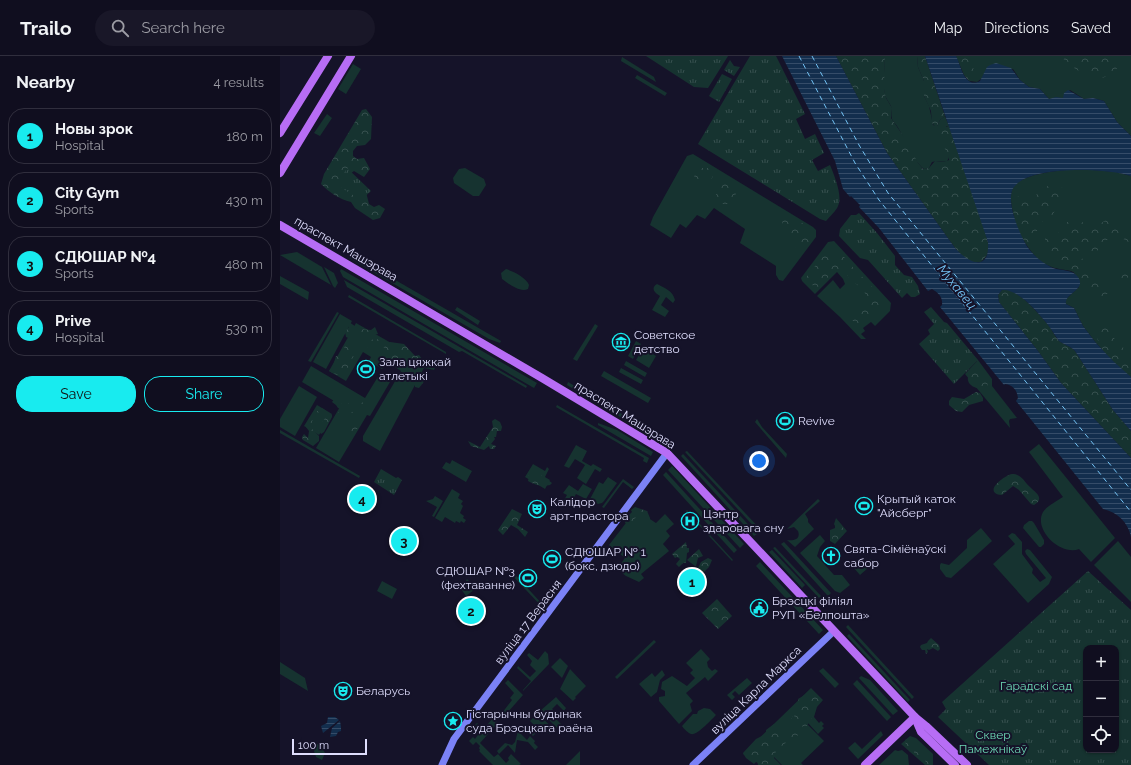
<!DOCTYPE html>
<html lang="en">
<head>
<meta charset="utf-8">
<style>
	:root { --surface:#100e1f; --page:#191728; --text:#f1f3f6; --muted:#9c9ca4; --line:#302e3d; --accent:#18ebef }
	body { margin:0; font-family:Raleway,sans-serif; background:var(--page); color:var(--text) }
	.controls { position:absolute; right:12px; bottom:12px; display:grid; overflow:hidden; border-radius:8px; box-shadow:0 1px 3px #0004 }
	.controls button { width:36px; height:36px; display:grid; place-items:center; padding:0; border:0; border-bottom:1px solid var(--line); background:var(--surface); color:var(--text); font:20px sans-serif }
	.scale { position:absolute; left:12px; bottom:10px; width:75px; box-sizing:border-box; padding-left:4px; border:2px solid #dfdefd; border-top:0; font-size:11px; line-height:14px; white-space:nowrap; color:#dfdefd; -webkit-text-stroke:3px #151329; paint-order:stroke }
	.you { position:absolute; left:479px; top:405px; width:14px; height:14px; margin:-10px; border:3px solid #fff; border-radius:50%; background:#1a73e8; box-shadow:0 0 0 6px #1a73e833 }
	.badge { display:grid; place-items:center; width:26px; height:26px; border-radius:50%; background:var(--accent); color:#111; font-size:13px; font-weight:700 }
	.pin { position:absolute; translate:-50% -50%; border:2px solid #fff; box-shadow:0 1px 4px #0006 }
	.list { margin:0; padding:0; list-style:none }
	h2 { display:flex; justify-content:space-between; align-items:center; height:52px; margin:0; padding:0 16px; font-size:17px }
	h2 small { font-size:13px; font-weight:400; color:var(--muted) }
	.list li { display:grid; grid-template-columns:26px 1fr auto; gap:12px; align-items:center; box-sizing:border-box; height:56px; margin:0 8px 8px; padding:0 8px; border:1px solid var(--line); border-radius:16px }
	.list b { display:block; font-size:15px; white-space:nowrap }
	.list p { margin:0; font-size:13px; white-space:nowrap; color:var(--muted) }
	.list em { font-size:13px; font-style:normal; color:var(--muted) }
	.actions { display:flex; gap:8px; padding:12px 16px }
	.actions a { flex:1; padding:9px 0; border:1px solid var(--accent); border-radius:16px; text-align:center; font-size:14px; color:var(--accent) }
	.actions .main { background:var(--accent); color:#111 }
	.icon { flex:none; width:22px; height:22px; fill:none; stroke:currentColor; stroke-width:2; stroke-linecap:round; stroke-linejoin:round }
	.map { position:relative; flex:none; width:851px; height:709px; overflow:hidden }
	header { display:flex; align-items:center; gap:24px; box-sizing:border-box; height:56px; padding:0 20px; background:var(--surface); border-bottom:1px solid var(--line) }
	header strong { font-size:19px }
	nav { display:flex; gap:22px; margin-inline-start:auto; font-size:14px }
	.search { width:280px; height:36px; background:var(--page); display:flex; align-items:center; gap:10px; box-sizing:border-box; padding:0 14px; border-radius:22px; color:var(--muted); font-size:15px }
	main { display:flex }
	aside { flex:1; background:var(--surface) }
	.map>svg:first-child { display:block }
	.green { fill:#163330 }
	.forest { fill:url(#forest-crowns) }
	.park { fill:url(#park-tufts); fill-rule:evenodd }
	.water { fill:url(#water-rules) }
	.lines { fill:none; stroke-linecap:round; stroke-linejoin:round }
	.ferry { stroke:#73c3f5; stroke-width:1; stroke-dasharray:5 4; stroke-linecap:butt }
	.secondary { stroke:#7b82f6; stroke-width:7 }
	.primary { stroke:#b76df5; stroke-width:8 }
	.labels { text-anchor:middle; dominant-baseline:central; stroke-width:4; stroke-linejoin:round; paint-order:stroke }
	.street-label { font-size:12px; fill:#dfdefd; stroke:#151329 }
	.poi-label { font-size:12px; fill:#dfdefd; stroke:#151329; text-anchor:start }
	.park-label { font-size:12px; fill:#6dd9b5; stroke:#151329 }
	.water-label { font-size:13px; font-style:italic; fill:#73c3f5; stroke:#151329 }
</style>
</head>
<body>
<header>
<strong>Trailo</strong>
<div class="search"><svg class="icon" aria-label="search" viewBox="0 0 24 24"><circle cx="10" cy="10" r="6"/><path d="M15 15l6 6"/></svg>Search here</div>
<nav><a>Map</a><a>Directions</a><a>Saved</a></nav>
</header>
<main>
<aside>
<h2>Nearby<small>4 results</small></h2>
<ul class="list">
<li><span class="badge">1</span><div><b>Новы зрок</b><p>Hospital</p></div><em>180 m</em></li>
<li><span class="badge">2</span><div><b>City Gym</b><p>Sports</p></div><em>430 m</em></li>
<li><span class="badge">3</span><div><b>СДЮШАР №4</b><p>Sports</p></div><em>480 m</em></li>
<li><span class="badge">4</span><div><b>Prive</b><p>Hospital</p></div><em>530 m</em></li>
</ul>
<div class="actions"><a class="main">Save</a><a>Share</a></div>
</aside>
<div class="map">
<svg width="851" height="709" viewBox="0 0 851 709">
	<defs>
		<pattern id="forest-crowns" width="20" height="18" patternUnits="userSpaceOnUse"><rect width="20" height="18" fill="#163330"/><path d="M2 6a3 3 0 1 1 6 0M12 15a3 3 0 1 1 6 0" fill="none" stroke="#37504f"/></pattern>
		<pattern id="park-tufts" width="24" height="20" patternUnits="userSpaceOnUse"><rect width="24" height="20" fill="#163330"/><path d="M3 7l-1-3M5 7V3M7 7l1-3M15 17l-1-3M17 17v-4M19 17l1-3" fill="none" stroke="#37504f"/></pattern>
		<pattern id="water-rules" width="6" height="5" patternUnits="userSpaceOnUse"><rect width="6" height="5" fill="#132e4d"/><path d="M0 2.5h6" fill="none" stroke="#354c68"/></pattern>
	</defs>
	<rect width="100%" height="100%" fill="#151329"/>
	<g class="green">
		<path d="M605 0H637L638 11 644 25V40L649 50 653 69 657 70 660 64 665 60 669 70H666L669 101 667 106 657 105 652 106 649 112 644 113C631 103 624 77 613 65 610 60 613 55 611 50 609 46 606 43 605 39 602 26 605 13 605 0Z"/>
		<path d="M676 0H851V80L837 66 824 45 813 42 804 43 790 34 783 42 769 43 760 33 749 31 740 24 733 13 701 23 697 26 689 25Z"/>
		<path d="M342 1 374 21 376 26 341 5Z"/>
		<path d="M73 8 81 13 66 38 58 33Z"/>
		<path d="M357 19 387 37 385 40 355 22Z"/>
		<path d="M47 58 52 62 40 80 34 77Z"/>
		<path d="M413 98 533 171 536 174V181L503 225 499 224 496 219V210L460 187 465 173 434 152 425 163 417 159 406 172 400 168 391 182 370 169 373 161 407 100Z"/>
		<path d="M185 112 204 123 206 129 199 140H193L174 127 173 122 179 113Z"/>
		<path d="M801 113 836 116 851 120V321L833 305 816 287 803 270 794 252 786 248V243L799 231 794 216C785 213 776 214 767 209 761 206 755 201 751 195 741 184 724 143 734 130 746 116 784 114 801 113Z"/>
		<path d="M554 185 611 247 610 255 595 270 591 266 583 272 585 275 581 278 586 283H581L560 261 537 240 553 224 560 233 565 228 563 223 557 216 535 238 522 225 521 222 548 186Z"/>
		<path d="M17 196 42 211 51 229 0 199Z"/>
		<path d="M72 199 221 285 220 287 209 283 69 202Z"/>
		<path d="M44 211 54 217 58 227 55 232 53 230Z"/>
		<path d="M61 213 257 327 254 332 63 221 60 215Z"/>
		<path d="M226 213C233 215 247 222 249 229L248 233C240 237 229 228 222 223L221 217Z"/>
		<path d="M0 220 29 236 28 244 0 228Z"/>
		<path d="M64 224 247 330 246 332 182 295 179 296 67 231Z"/>
		<path d="M377 228C385 232 393 235 395 244L393 247 386 241 381 249 389 255 385 261 372 254 380 240C375 237 370 232 377 228Z"/>
		<path d="M69 239 166 296V298L68 241Z"/>
		<path d="M177 251 200 265 198 269 175 254Z"/>
		<path d="M57 256 59 257 31 306 28 305Z"/>
		<path d="M60 258 72 265 46 313 33 306Z"/>
		<path d="M76 267 155 312 154 314 144 312 100 395 83 385V380L121 315 107 306 102 313 89 305 91 301 83 296 66 325 49 315Z"/>
		<path d="M315 268 318 270 297 305 293 303Z"/>
		<path d="M356 285 361 288 353 303 348 300Z"/>
		<path d="M363 292 376 300 369 312 356 304Z"/>
		<path d="M698 304 712 323V330L737 362 730 363 729 365 730 372 685 318Z"/>
		<path d="M346 305 367 317 365 321 344 309Z"/>
		<path d="M31 310 85 342 99 319 110 326 90 360 87 359 59 406 36 392 61 349 22 326Z"/>
		<path d="M341 312 363 324 361 328 339 316Z"/>
		<path d="M324 315 371 342 368 347 321 320Z"/>
		<path d="M288 326 382 382 380 385 287 329Z"/>
		<path d="M19 330 37 341 15 380 0 371V363Z"/>
		<path d="M37 349 52 358 39 379 24 370Z"/>
		<path d="M277 349 369 402 367 407 363 405 364 402 276 351Z"/>
		<path d="M477 363 482 371 507 398 506 402 475 366Z"/>
		<path d="M318 367 337 374 373 396 371 400 318 369Z"/>
		<path d="M0 374 80 420 79 422 0 377Z"/>
		<path d="M759 388 835 482 811 506 799 493C781 500 753 474 763 456 767 450 777 445 783 441L749 396Z"/>
		<path d="M296 389 307 395 302 405 311 410 313 408 322 413 320 416 315 413 306 428 297 422 305 409 295 403 289 412 284 410Z"/>
		<path d="M407 395 481 474 479 476 405 396Z"/>
		<path d="M403 398 477 478 474 480 401 400Z"/>
		<path d="M172 404 192 415 186 426 162 412 166 406 170 408Z"/>
		<path d="M253 408 265 415 267 411 269 413 265 421 270 424 265 433 245 421Z"/>
		<path d="M392 410 464 488 460 492 388 414Z"/>
		<path d="M386 416 457 494 454 497 383 419Z"/>
		<path d="M328 421 337 427 324 445 322 447 318 448 310 443 319 426 323 428Z"/>
		<path d="M343 423 354 431 352 433 343 426 324 452 322 451Z"/>
		<path d="M303 428 312 433 306 443 296 438 291 447 284 444 287 439 283 437 289 429 298 435Z"/>
		<path d="M172 433 180 438 178 442 183 445 181 448 183 450 180 457 184 460 183 462 186 464 184 467 181 465 180 467 176 465 175 467 165 461 162 466 155 462Z"/>
		<path d="M155 440 163 445 154 461 152 460 157 451 146 445 153 443Z"/>
		<path d="M538 443 540 445 525 458 528 463V466L534 473 515 491 507 484C514 485 521 483 518 475L514 471 507 473Z"/>
		<path d="M356 454 376 467 385 458 394 468 386 475 390 480 383 488 389 495 361 518 364 522 359 526 346 520 337 513 345 502 329 489Z"/>
		<path d="M407 454 453 504 452 505 406 455Z"/>
		<path d="M556 462 567 475 555 488 550 485V474L555 472V470L554 468Z"/>
		<path d="M749 465H752L754 467 764 484V488L761 491H759L743 472 744 469Z"/>
		<path d="M701 472 712 485 671 522 666 521 660 513V509L661 507 669 509 687 492V484Z"/>
		<path d="M732 477 735 478 742 486V498L753 513 752 517 760 526 766 522 746 498 745 495 747 493 750 494 772 521 769 528 748 547 713 508 735 488 728 480Z"/>
		<path d="M540 479 545 485 540 491 537 500 554 519H562L570 529 560 537 555 535 520 497Z"/>
		<path d="M838 485 851 501V546L814 509Z"/>
		<path d="M504 486 551 537 548 540 501 488Z"/>
		<path d="M495 491 541 540 539 542 493 492Z"/>
		<path d="M492 494 525 529 522 532 489 496Z"/>
		<path d="M582 503 586 507 590 503 595 506 580 519 573 511Z"/>
		<path d="M480 506 543 574 539 578 476 510Z"/>
		<path d="M229 512 264 550 263 552 227 514Z"/>
		<path d="M187 523 194 530 192 532 194 534 186 540 181 533Z"/>
		<path d="M102 525 117 533 112 543 97 535Z"/>
		<path d="M568 569 634 641 632 643 566 571Z"/>
		<path d="M569 578 630 644 628 646 567 580Z"/>
		<path d="M374 584 376 586 337 623 335 621Z"/>
		<path d="M421 593 430 603 427 606 428 611 432 615 435 613 438 615 428 625 425 621 406 637 413 645 410 648 412 655 399 668 379 645V641L385 640V635L381 633 382 626 392 620 407 630 415 622 410 617 413 614 406 607Z"/>
		<path d="M265 595 268 598 269 608 243 635V634L251 625 237 612 238 610 250 621 256 615 250 609 252 605 247 599 249 597 258 604Z"/>
		<path d="M280 602 288 610 282 622 271 611Z"/>
		<path d="M0 606 25 622 28 635 0 618Z"/>
		<path d="M543 612 559 628 555 632 539 615Z"/>
		<path d="M290 613 306 630 295 641 296 642 293 645 280 633Z"/>
		<path d="M382 614 385 619 380 624 377 636 371 641 359 628 372 617 375 621Z"/>
		<path d="M581 620 590 624 618 655 613 659 579 622Z"/>
		<path d="M467 622 472 627 459 639 455 635 452 638 455 641 452 644 447 639Z"/>
		<path d="M228 624 243 639 221 664 219 661 232 644 230 642 234 637 225 627Z"/>
		<path d="M577 624 611 661 607 665 573 628Z"/>
		<path d="M531 632 543 644 537 651 534 661 539 667 541 665 544 668 542 670 544 672 538 678 528 667 527 668 544 685 521 707 523 709H502L493 700 495 697 492 700 501 709H478L477 705 468 702 463 698Z"/>
		<path d="M276 641 286 652 284 655 277 648 272 653 277 657 274 661 281 668 277 672 260 655Z"/>
		<path d="M424 652 430 653 436 659C432 663 417 680 411 678 408 677 404 673 402 670L413 658H417L418 655Z"/>
		<path d="M258 657 274 674 270 678 261 672 253 680 249 676 255 670 250 665Z"/>
		<path d="M213 662 218 667 200 687 214 701 218 698 226 707 229 704 228 702 231 698 241 708 239 709H213L199 695 200 694 199 692 200 690 196 686 193 689 189 685 193 681 195 683 201 675 195 669 197 667 203 672 204 671 206 673 208 670 207 669Z"/>
		<path d="M238 675 247 684 250 680 255 685 254 687 258 691 255 694 248 686 237 684 235 697 228 689 219 698 217 695 225 687 232 689 235 686Z"/>
		<path d="M601 675 603 679 578 703 568 692 575 686 582 693Z"/>
		<path d="M630 680 636 682 653 698V709H645L621 688Z"/>
		<path d="M37 688 41 690 45 697 42 704 36 701 34 695Z"/>
		<path d="M615 694 618 695 622 694 628 699 629 709H599Z"/>
		<path d="M300 695V709H286Z"/>
	</g>
	<g class="forest">
		<path d="M556 0H605L604 33 606 42 612 52 611 62 626 84 638 107 643 113 649 112 655 105 665 106 669 104C668 93 654 82 664 71L669 70 706 177 709 192 707 199 704 203 701 206H691L685 203 675 192 607 97Z"/>
		<path d="M637 0H645L665 60 660 64 657 70H655L652 67 651 55 644 40V25L638 11Z"/>
		<path d="M676 0H690L692 10 697 19 696 25H689L684 19Z"/>
		<path d="M781 0H838C844 12 827 24 816 22 804 20 788 9 781 0Z"/>
		<path d="M86 53 92 61 91 83 85 89 77 90 73 95V100L77 103 84 102 90 113 84 121 74 115 70 118 86 136 89 148 94 151 99 149 105 153 100 162 93 164 75 152 71 146C59 143 50 137 41 128L44 118 82 54Z"/>
		<path d="M422 112H430L434 115V118L431 124 422 128 418 127 414 120 417 116Z"/>
		<path d="M447 125 455 128 457 135 453 145 445 149 440 146 436 139 439 130Z"/>
		<path d="M769 130 783 132 785 135V142L778 149 772 160 766 162 760 168 751 188H747C737 179 731 157 734 144 740 137 744 140 751 143 759 140 758 131 769 130Z"/>
		<path d="M507 158C517 162 534 172 530 185L523 192H517L510 187 501 163 503 159Z"/>
		<path d="M826 164 836 169 846 170 850 173 851 188 839 180H831L817 195 811 196H803L801 197C800 210 827 220 829 236L827 238 822 241 804 235 800 230V225L796 218 779 206 765 185V181L767 178 775 181 778 179 780 171 787 166 798 165 805 167 808 171 812 173Z"/>
		<path d="M552 195C562 195 569 207 575 214 583 222 595 231 599 241 607 261 575 278 571 261 574 255 581 255 584 249 591 237 579 230 571 224 567 220 566 215 560 213L556 214 538 231 532 229 526 223 527 220 544 199Z"/>
		<path d="M851 208V218L843 227H838L833 220 834 217Z"/>
		<path d="M726 233C742 237 759 258 769 270 772 274 775 281 779 285 784 289 791 290 795 295L833 354 851 375V402L781 327 758 295 719 246 718 239 722 234Z"/>
		<path d="M69 266 79 273 91 274 95 271 98 278 93 279 88 284 102 283 103 289 95 293 87 291 84 286 87 282H83L79 277 71 283 66 281 65 276 69 271 67 267Z"/>
		<path d="M825 270C836 269 832 280 836 286 841 291 850 294 851 302 851 308 851 315 851 321 840 312 801 282 825 270Z"/>
		<path d="M73 285 78 289 74 293 75 297 65 318C61 321 53 318 49 315L53 310 56 300 60 301 65 290Z"/>
		<path d="M110 286 124 288 135 300 139 299 142 303 139 304 143 308 139 316H142L146 323 139 332 135 331V327L137 323 135 319 129 315 130 309 125 307 122 303 120 308 112 309 110 306 103 308 100 305 104 291Z"/>
		<path d="M691 316C697 315 705 321 708 326L707 331C697 336 681 327 691 316Z"/>
		<path d="M696 336 700 337 703 342V345L689 349 682 356 676 355 669 349V345L672 341 684 343Z"/>
		<path d="M55 342 60 346 64 351 74 343H79L84 348H89L92 350 90 356H84L80 349H76L69 352V353L79 362 80 368 73 381 70 382 68 380 67 377 73 367 71 363 60 360 58 356 61 353 58 352 56 349 52 346Z"/>
		<path d="M42 352 52 359V361L44 376 41 378 38 373 43 361 42 359H32L35 355H38Z"/>
		<path d="M215 363 220 366 222 371 221 375H217L216 381H214L215 383 211 388 216 390 214 393H210L209 390 204 394 191 390 188 385 200 391 213 371 212 365Z"/>
		<path d="M28 369 39 380V385L33 390 23 384 22 381 24 378 28 382 29 375 26 371Z"/>
		<path d="M255 413C259 419 266 422 272 427L270 429C262 431 255 429 248 425L249 420 248 418 250 414Z"/>
		<path d="M732 418C742 418 744 426 750 431 756 437 765 442 754 449L751 448 739 434 733 430 722 439C702 437 723 420 732 418Z"/>
		<path d="M355 451 367 455 370 462V465L366 466 364 462 358 460 353 464 356 473H351V470L347 469 344 465 347 461H349V459L352 456 351 454Z"/>
		<path d="M232 453 242 458 237 469 248 476 245 481 238 473 231 469 223 479 218 474Z"/>
		<path d="M562 470 565 475 563 479 555 485 552 483 553 474 555 473 559 477 560 471Z"/>
		<path d="M406 486 407 492H409V496L407 497 406 507H403L399 511 396 508 400 503 397 501 395 502 392 498Z"/>
		<path d="M419 493 423 500 418 502 416 510H415L407 504Z"/>
		<path d="M428 502 432 504 429 511 423 517 418 512 421 506Z"/>
		<path d="M437 543 452 560 438 573 422 557Z"/>
		<path d="M651 582 659 589 660 593 658 595 653 592 649 594 647 593 648 596 646 598 645 594H642L640 591 641 589 647 587 648 585Z"/>
		<path d="M528 637H535L539 641 540 646 532 652C535 659 530 665 526 671L519 670 521 665 520 663H517L513 659 511 664H507L503 661C506 657 514 649 518 648V643Z"/>
		<path d="M494 668H496L498 679 505 682 509 673 516 669 519 672 518 679 511 686 508 685 496 695 493 705C487 709 483 709 476 706L474 708 466 702 463 697 476 683 486 678V674Z"/>
		<path d="M630 681 634 682 637 686V688L639 687 644 695 645 693 649 699V702L652 703V709H646L645 702C641 703 638 701 635 699L634 696H630L629 694V692L626 690 625 684Z"/>
	</g>
	<g class="park">
		<path d="M366 0H448L428 32 414 31Z"/>
		<path d="M470 0H496L525 58 516 63 525 83 535 78 544 97 532 104 538 115 550 109C554 119 563 140 558 150 556 155 550 160 546 165L540 163 418 88Z"/>
		<path d="M450 4 454 10 460 11 454 20 444 14Z"/>
		<path d="M442 18 452 23 439 46 429 40Z"/>
		<path d="M67 112 91 135 81 144 57 129Z"/>
		<path d="M579 157 597 177 615 200V209L624 219 632 221 638 230 640 238 635 241H631L627 237 622 242 588 204 580 202 559 180 560 173 571 159H576Z"/>
		<path d="M651 251 664 266 667 267 698 304 674 328 639 288 650 278 648 274 654 268 644 256Z"/>
		<path d="M37 356 45 362 38 374 29 369Z"/>
		<path d="M101 413 116 422 118 421 122 424 114 439 94 426Z"/>
		<path d="M808 515 851 554V709H709L658 661 666 653 662 646ZM806 592H836V694H806Z"/>
	</g>
	<g class="water">
		<path d="M502 0H556L607 97 675 192C689 208 710 216 708 186L645 0H676C681 9 684 33 700 25L707 11 710 9 716 7 731 12 740 24 749 31 760 33 769 43 776 41 783 42 784 37 788 34 804 43 813 42 824 45 837 66 851 80V120C827 112 750 109 734 131 724 144 741 182 749 193 755 201 764 208 773 212 781 215 793 213 798 221 807 234 784 237 786 248L794 252 803 270 816 287 833 305 851 321V375L833 354 795 295C791 290 784 289 779 285 775 280 772 274 768 269 759 258 738 232 722 234L718 239 719 246 758 295 781 327 851 402V481C848 466 837 456 823 453L736 345 738 342C737 334 733 329 725 328L724 329 660 251 662 249C663 242 659 237 652 233L648 235 599 172 579 151 580 149 571 140 570 141 563 133 555 105Z"/>
		<path d="M48 661H55L59 664 43 677 41 670 47 667Z"/>
		<path d="M60 665 61 671V675L58 676 56 680 50 681 52 672Z"/>
	</g>
	<g class="lines">
		<g class="ferry">
			<path d="M519 0 575 107 599 144 851 456"/>
			<path d="M532 0 579 89 608 137 851 434"/>
		</g>
		<g class="secondary">
			<path d="M162 709 174 683 387 397"/>
			<path d="M413 709 554 575"/>
		</g>
		<g class="primary">
			<path d="M0 77 48 0"/>
			<path d="M0 117 71 0"/>
			<path d="M0 169 262 322 387 397 635 661 646 670 687 709"/>
			<path d="M635 662 641 676 675 709"/>
			<path d="M585 709 635 661"/>
		</g>
	</g>
	<defs>
		<symbol id="museum-ring" viewBox="-11 -11 22 22"><circle r="9.5" fill="#151329" stroke="#18ebef" stroke-width="1.5"/><path d="M0-6L6-3V-2H-6V-3ZM-5-1h2V3h-2ZM-1-1h2V3h-2ZM3-1h2V3H3ZM-6 4H6V6H-6Z" fill="#18ebef"/></symbol>
		<symbol id="stadium-ring" viewBox="-11 -11 22 22"><circle r="9.5" fill="#151329" stroke="#18ebef" stroke-width="1.5"/><path d="M0-5a6.5 5 0 1 0 0 10a6.5 5 0 1 0 0-10ZM-3.5-1.8h7v3.6h-7Z" fill="#18ebef"/></symbol>
		<symbol id="theatre-ring" viewBox="-11 -11 22 22"><circle r="9.5" fill="#151329" stroke="#18ebef" stroke-width="1.5"/><path d="M-5-5.5Q0-4 5-5.5V0Q5 5 0 6Q-5 5-5 0ZM-3.3-2.5H-1v1.5H-3.3ZM1-2.5H3.3v1.5H1ZM-2.8 1Q0 5.5 2.8 1Z" fill="#18ebef"/></symbol>
		<symbol id="hospital-ring" viewBox="-11 -11 22 22"><circle r="9.5" fill="#151329" stroke="#18ebef" stroke-width="1.5"/><path d="M-5-5h3v3.5h4V-5h3V5h-3V1.5h-4V5h-3Z" fill="#18ebef"/></symbol>
		<symbol id="church-ring" viewBox="-11 -11 22 22"><circle r="9.5" fill="#151329" stroke="#18ebef" stroke-width="1.5"/><path d="M-1.2-6h2.4v3.5h3.3v2.4h-3.3V6h-2.4V-.1h-3.3v-2.4h3.3Z" fill="#18ebef"/></symbol>
		<symbol id="civic-ring" viewBox="-11 -11 22 22"><circle r="9.5" fill="#151329" stroke="#18ebef" stroke-width="1.5"/><path d="M-.6-6.5H3V-4.5H.6V-3L4-1V1h2V6H-6V1h2V-1L-.6-3ZM-1.2 2.5V6h2.4V2.5Z" fill="#18ebef"/></symbol>
		<symbol id="sight-ring" viewBox="-11 -11 22 22"><circle r="9.5" fill="#151329" stroke="#18ebef" stroke-width="1.5"/><path d="M0-6L1.8-2.2L6-1.7L2.9 1.2L3.7 5.4L0 3.3L-3.7 5.4L-2.9 1.2L-6-1.7L-1.8-2.2Z" fill="#18ebef"/></symbol>
	</defs>
	<g fill-rule="evenodd">
		<use href="#museum-ring" x="331" y="276" width="20" height="20"/>
		<use href="#stadium-ring" x="76" y="303" width="20" height="20"/>
		<use href="#stadium-ring" x="495" y="355" width="20" height="20"/>
		<use href="#stadium-ring" x="574" y="440" width="20" height="20"/>
		<use href="#theatre-ring" x="247" y="443" width="20" height="20"/>
		<use href="#hospital-ring" x="400" y="455" width="20" height="20"/>
		<use href="#church-ring" x="541" y="490" width="20" height="20"/>
		<use href="#stadium-ring" x="262" y="493" width="20" height="20"/>
		<use href="#stadium-ring" x="238" y="512" width="20" height="20"/>
		<use href="#civic-ring" x="469" y="542" width="20" height="20"/>
		<use href="#theatre-ring" x="53" y="625" width="20" height="20"/>
		<use href="#sight-ring" x="163" y="655" width="20" height="20"/>
	</g>
	<g class="labels">
		<g class="street-label">
			<text transform="translate(66 193) rotate(30)">праспект Машэрава</text>
			<text transform="translate(345 359) rotate(32)">праспект Машэрава</text>
			<text transform="translate(248 566) rotate(-53)">вуліца 17 Верасня</text>
			<text transform="translate(476 634) rotate(-44)">вуліца Карла Маркса</text>
		</g>
		<g class="poi-label">
			<text x="354" y="279">Советское<tspan x="354" dy="14">детство</tspan></text>
			<text x="99" y="306">Зала цяжкай<tspan x="99" dy="14">атлетыкі</tspan></text>
			<text x="518" y="365">Revive</text>
			<text x="597" y="443">Крытый каток<tspan x="597" dy="14">"Айсберг"</tspan></text>
			<text x="270" y="446">Калідор<tspan x="270" dy="14">арт-прастора</tspan></text>
			<text x="423" y="458">Цэнтр<tspan x="423" dy="14">здаровага сну</tspan></text>
			<text x="564" y="493">Свята-Сіміёнаўскі<tspan x="564" dy="14">сабор</tspan></text>
			<text x="285" y="496">СДЮШАР № 1<tspan x="285" dy="14">(бокс, дзюдо)</tspan></text>
			<text x="235" y="515" text-anchor="end">СДЮШАР №3<tspan x="235" dy="14">(фехтаванне)</tspan></text>
			<text x="492" y="545">Брэсцкі філіял<tspan x="492" dy="14">РУП «Белпошта»</tspan></text>
			<text x="76" y="635">Беларусь</text>
			<text x="186" y="658">Гістарычны будынак<tspan x="186" dy="14">суда Брэсцкага раёна</tspan></text>
		</g>
		<g class="park-label">
			<text x="756" y="630">Гарадскі сад</text>
			<text x="713" y="679">Сквер<tspan x="713" dy="14">Памежнікаў</tspan></text>
		</g>
		<g class="water-label">
			<text transform="translate(677 231) rotate(51)">Мухавец</text>
		</g>
	</g>
</svg>
<div class="controls">
<button>+</button>
<button>−</button>
<button><svg class="icon" aria-label="locate" viewBox="0 0 24 24"><circle cx="12" cy="12" r="6"/><path d="M12 2v4M12 18v4M2 12h4M18 12h4"/></svg></button>
</div>
<div class="scale">100 m</div>
<div class="you"></div>
<div class="pin badge" style="left:412px;top:526px">1</div>
<div class="pin badge" style="left:191px;top:555px">2</div>
<div class="pin badge" style="left:124px;top:485px">3</div>
<div class="pin badge" style="left:82px;top:443px">4</div>
</div>
</main>
</body>
</html>
